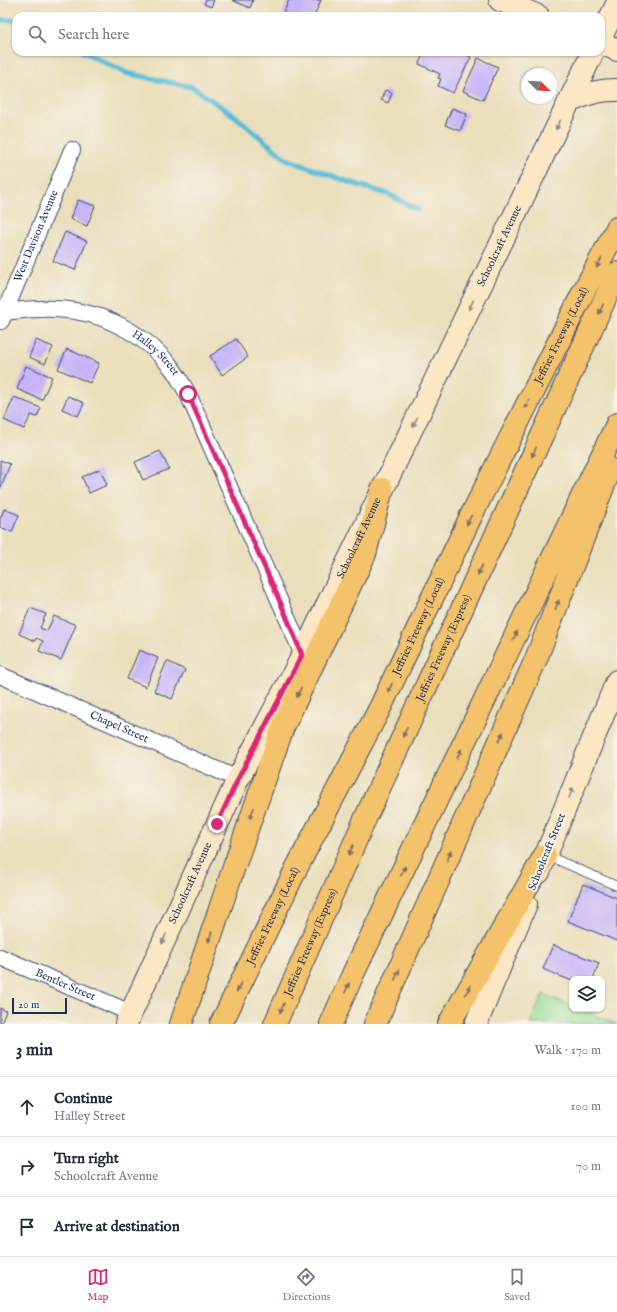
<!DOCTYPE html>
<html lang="en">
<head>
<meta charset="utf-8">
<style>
	:root { --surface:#fff; --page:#f6f6f7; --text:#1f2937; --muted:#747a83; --line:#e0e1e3; --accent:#db2777 }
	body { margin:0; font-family:"IM FELL English",serif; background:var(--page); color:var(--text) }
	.controls { position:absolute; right:12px; bottom:12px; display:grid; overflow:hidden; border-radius:8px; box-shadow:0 1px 3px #0004 }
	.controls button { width:36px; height:36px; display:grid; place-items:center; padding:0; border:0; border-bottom:1px solid var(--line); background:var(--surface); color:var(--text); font:20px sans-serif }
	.compass { position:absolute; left:521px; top:68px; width:36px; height:36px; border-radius:50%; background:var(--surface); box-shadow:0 1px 3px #0004; rotate:114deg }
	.scale { position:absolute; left:12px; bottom:10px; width:55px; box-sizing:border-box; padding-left:4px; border:2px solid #1b2f5e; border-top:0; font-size:11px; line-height:14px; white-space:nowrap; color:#1b2f5e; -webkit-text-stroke:3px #f7f3e8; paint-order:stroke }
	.stop { position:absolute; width:12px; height:12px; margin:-9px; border:3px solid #db2777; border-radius:50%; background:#fff }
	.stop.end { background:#db2777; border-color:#fff; box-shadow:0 1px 4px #0008 }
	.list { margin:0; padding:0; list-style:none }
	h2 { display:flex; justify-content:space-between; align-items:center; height:52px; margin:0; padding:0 16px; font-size:17px }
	h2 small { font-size:13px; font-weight:400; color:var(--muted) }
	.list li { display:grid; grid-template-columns:26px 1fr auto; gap:12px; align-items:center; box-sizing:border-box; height:60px; padding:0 16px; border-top:1px solid var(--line) }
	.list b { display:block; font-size:15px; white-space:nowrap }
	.list p { margin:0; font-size:13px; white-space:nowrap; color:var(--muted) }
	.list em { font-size:13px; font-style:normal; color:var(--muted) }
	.icon { flex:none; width:22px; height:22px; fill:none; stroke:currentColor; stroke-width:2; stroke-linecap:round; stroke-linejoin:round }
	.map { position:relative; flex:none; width:617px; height:1024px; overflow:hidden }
	.search { position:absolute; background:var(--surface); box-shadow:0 1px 3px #0004; left:12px; right:12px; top:12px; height:44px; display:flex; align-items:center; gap:10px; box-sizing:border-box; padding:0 14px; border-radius:12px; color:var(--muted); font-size:15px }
	.sheet { height:232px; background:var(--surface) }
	nav { display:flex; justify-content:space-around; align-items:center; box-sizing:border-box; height:56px; border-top:1px solid var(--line); background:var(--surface); font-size:11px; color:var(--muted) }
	nav a { display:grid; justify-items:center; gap:2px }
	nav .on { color:var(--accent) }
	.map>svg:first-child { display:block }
	.green { fill:#97de98; stroke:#59867b }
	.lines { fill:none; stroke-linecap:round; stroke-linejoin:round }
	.stream { stroke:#59bcd8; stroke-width:5.5 }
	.building { fill:#c7b5f7 }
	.service-casing { stroke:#3a496c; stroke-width:10 }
	.minor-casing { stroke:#3a496c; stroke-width:18 }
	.secondary-casing { stroke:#3a496c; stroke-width:24 }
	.motorway-casing { stroke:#3a496c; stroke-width:24 }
	.service { stroke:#fff; stroke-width:8 }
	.minor { stroke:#fff; stroke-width:16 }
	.secondary { stroke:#fbe7c3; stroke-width:22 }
	.motorway { stroke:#f4c26a; stroke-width:22 }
	.oneway { fill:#8b8b90 }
	.oneway2 { fill:#7d7163 }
	.route { stroke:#db2777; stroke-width:5 }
	.labels { text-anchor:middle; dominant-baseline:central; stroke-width:4; stroke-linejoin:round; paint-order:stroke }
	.street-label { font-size:11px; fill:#1b2f5e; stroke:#f7f3e8 }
</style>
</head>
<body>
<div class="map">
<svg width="617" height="1024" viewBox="0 0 617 1024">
	<rect width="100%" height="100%" fill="#f7f3e8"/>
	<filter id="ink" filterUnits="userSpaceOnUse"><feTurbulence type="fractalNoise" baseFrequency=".025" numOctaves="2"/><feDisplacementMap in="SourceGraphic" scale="8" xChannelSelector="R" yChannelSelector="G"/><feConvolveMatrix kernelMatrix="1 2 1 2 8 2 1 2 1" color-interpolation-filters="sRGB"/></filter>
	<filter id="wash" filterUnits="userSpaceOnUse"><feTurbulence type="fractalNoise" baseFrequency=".012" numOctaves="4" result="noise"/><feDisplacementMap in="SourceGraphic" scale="16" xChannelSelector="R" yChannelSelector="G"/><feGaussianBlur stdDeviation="0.9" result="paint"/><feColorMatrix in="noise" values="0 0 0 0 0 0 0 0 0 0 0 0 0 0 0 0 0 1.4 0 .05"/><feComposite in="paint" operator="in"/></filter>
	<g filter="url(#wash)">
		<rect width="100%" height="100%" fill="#eadfbc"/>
		<path class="green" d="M543 994 572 1006V1009H580L617 1024H530Z"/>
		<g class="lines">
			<g class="stream">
				<path d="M0 20H16"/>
				<path d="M84 52 126 73 192 87 235 116 286 159 349 182 388 194 417 209"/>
			</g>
		</g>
		<g id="blocks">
			<g class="building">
				<path d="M206 0H214L211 7 204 4Z"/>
				<path d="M232 0H253L250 8Z"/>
				<path d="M289 0H321L314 16H282Z"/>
				<path d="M424 52H461L471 57 453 93 438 86 441 79 438 78 440 74 419 64Z"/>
				<path d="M478 58 498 67 483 100 463 91Z"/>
				<path d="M385 90 392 93 388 103 381 100Z"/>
				<path d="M452 108 467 114 460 131 445 125Z"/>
				<path d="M78 200 95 206 87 226 70 219Z"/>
				<path d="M65 232 87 241 75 270 53 261Z"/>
				<path d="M236 339 248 357 222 375 210 356Z"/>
				<path d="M36 340 53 347 45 364 29 357Z"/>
				<path d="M67 349 99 363 90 383 58 369Z"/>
				<path d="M26 366 52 377 42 400 17 389Z"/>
				<path d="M68 396 84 403 78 416 62 409Z"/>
				<path d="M14 397 41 408 37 417 31 415 24 429 4 420Z"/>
				<path d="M160 451 169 469 143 480 135 462Z"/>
				<path d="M0 460 10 464 0 489Z"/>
				<path d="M100 469 107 485 89 493 82 477Z"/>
				<path d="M4 509 19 515 12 532 0 527V519Z"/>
				<path d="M30 608 46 614 40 628 47 631 54 616 76 625 61 660 39 651 43 641 36 638 35 641 19 634Z"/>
				<path d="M139 650 158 658 146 687 127 679Z"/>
				<path d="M167 661 185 670 172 699 154 691Z"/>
				<path d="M583 884 617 898V941L568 921Z"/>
				<path d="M553 945 599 963 593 979H572V981L543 969Z"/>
				<path d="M0 1008 6 1011 1 1024H0Z"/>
			</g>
		</g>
	</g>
	<g filter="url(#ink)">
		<use href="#blocks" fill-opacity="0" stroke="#3a496c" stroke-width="1"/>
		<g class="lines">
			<defs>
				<path id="service" d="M546 855 617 886"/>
				<g id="minor">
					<path id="s1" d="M0 315 4 312C21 310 39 308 56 309 102 311 143 332 172 368 178 376 183 386 188 394L285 613 303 655"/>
					<path id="s2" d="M1 321 72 150"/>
					<path id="s3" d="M0 675 238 779"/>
					<path id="s4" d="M0 957 131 1013"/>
				</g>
				<g id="secondary">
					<path d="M500 0 538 16"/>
					<path d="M601 37 617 4"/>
					<path d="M601 43 617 50"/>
					<path d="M570 101C586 95 599 89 617 90"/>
					<path d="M539 872 617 681"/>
					<path id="s5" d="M126 1024 238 779 303 655 593 52"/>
					<path d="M476 1024 526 904"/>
				</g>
				<g id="motorway">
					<path d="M181 1024 235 864 283 727 365 554 382 489"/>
					<path id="s6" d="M221 1024 296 869 381 706 471 516 587 285 617 228"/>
					<path id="s7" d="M275 1024 365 819 617 273"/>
					<path d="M331 1024 353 974 617 424"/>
					<path d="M375 1024 536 659 610 469"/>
					<path d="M449 1024 545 855"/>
				</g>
			</defs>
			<use href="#service" class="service-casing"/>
			<use href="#minor" class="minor-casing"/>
			<use href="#secondary" class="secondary-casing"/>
			<use href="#motorway" class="motorway-casing"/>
			<use href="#service" class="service"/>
			<use href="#minor" class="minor"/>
			<use href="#secondary" class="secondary"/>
			<use href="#motorway" class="motorway"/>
		</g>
		<defs><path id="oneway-solid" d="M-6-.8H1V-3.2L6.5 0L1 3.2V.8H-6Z"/></defs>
		<g class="oneway">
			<use href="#oneway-solid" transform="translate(558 125) rotate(116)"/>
			<use href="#oneway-solid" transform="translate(471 305) rotate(116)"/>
			<use href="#oneway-solid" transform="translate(415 422) rotate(116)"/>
			<use href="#oneway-solid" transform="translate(571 793) rotate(-68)"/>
			<use href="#oneway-solid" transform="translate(164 939) rotate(114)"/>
		</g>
		<g class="oneway2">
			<use href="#oneway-solid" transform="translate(599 263) rotate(118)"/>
			<use href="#oneway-solid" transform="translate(601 309) rotate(115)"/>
			<use href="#oneway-solid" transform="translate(527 404) rotate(117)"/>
			<use href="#oneway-solid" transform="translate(534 452) rotate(115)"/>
			<use href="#oneway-solid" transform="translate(469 520) rotate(116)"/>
			<use href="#oneway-solid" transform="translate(480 570) rotate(115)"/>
			<use href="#oneway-solid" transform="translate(557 605) rotate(-69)"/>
			<use href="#oneway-solid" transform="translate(515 636) rotate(-64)"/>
			<use href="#oneway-solid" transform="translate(390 688) rotate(115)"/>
			<use href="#oneway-solid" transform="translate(299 692) rotate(115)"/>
			<use href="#oneway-solid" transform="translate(405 732) rotate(115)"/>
			<use href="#oneway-solid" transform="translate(501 737) rotate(-66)"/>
			<use href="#oneway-solid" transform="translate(459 754) rotate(-64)"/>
			<use href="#oneway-solid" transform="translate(252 813) rotate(109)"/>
			<use href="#oneway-solid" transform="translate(351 850) rotate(114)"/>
			<use href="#oneway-solid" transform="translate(449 856) rotate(-66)"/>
			<use href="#oneway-solid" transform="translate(403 871) rotate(-64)"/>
			<use href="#oneway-solid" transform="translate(210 937) rotate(108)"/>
			<use href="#oneway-solid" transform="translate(397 975) rotate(-66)"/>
			<use href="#oneway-solid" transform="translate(239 987) rotate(115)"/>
			<use href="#oneway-solid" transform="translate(347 988) rotate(-66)"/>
			<use href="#oneway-solid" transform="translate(468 990) rotate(-61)"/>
			<use href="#oneway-solid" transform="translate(282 1008) rotate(114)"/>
		</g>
	</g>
	<g class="lines" filter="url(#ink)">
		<path class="route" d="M188 394 285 613 302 655 238 779 217 824"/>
	</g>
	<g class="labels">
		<g class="street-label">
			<text stroke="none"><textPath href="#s2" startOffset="92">West Davison Avenue</textPath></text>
			<text stroke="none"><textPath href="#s5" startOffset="863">Schoolcraft Avenue</textPath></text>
			<text stroke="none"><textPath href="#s6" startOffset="768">Jeffries Freeway (Local)</textPath></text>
			<text stroke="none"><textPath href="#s1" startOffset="169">Halley Street</textPath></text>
			<text stroke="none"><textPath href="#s5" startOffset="539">Schoolcraft Avenue</textPath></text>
			<text stroke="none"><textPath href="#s6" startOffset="444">Jeffries Freeway (Local)</textPath></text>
			<text stroke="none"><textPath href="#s7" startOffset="412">Jeffries Freeway (Express)</textPath></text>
			<text stroke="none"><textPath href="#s3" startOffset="130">Chapel Street</textPath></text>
			<text transform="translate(547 852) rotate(-68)">Schoolcraft Street</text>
			<text stroke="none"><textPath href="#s5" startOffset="155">Schoolcraft Avenue</textPath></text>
			<text stroke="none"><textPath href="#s6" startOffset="120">Jeffries Freeway (Local)</textPath></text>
			<text stroke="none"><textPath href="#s7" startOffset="89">Jeffries Freeway (Express)</textPath></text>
			<text stroke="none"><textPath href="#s4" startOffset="71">Bentler Street</textPath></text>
		</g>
	</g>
</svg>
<div class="controls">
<button><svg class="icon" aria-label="layers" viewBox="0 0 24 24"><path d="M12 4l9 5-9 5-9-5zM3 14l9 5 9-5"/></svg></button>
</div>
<svg class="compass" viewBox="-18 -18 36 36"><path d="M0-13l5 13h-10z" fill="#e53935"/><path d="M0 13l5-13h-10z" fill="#747a83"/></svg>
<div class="scale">20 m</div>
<div class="stop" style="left:188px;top:394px"></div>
<div class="stop end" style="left:217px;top:824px"></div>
<div class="search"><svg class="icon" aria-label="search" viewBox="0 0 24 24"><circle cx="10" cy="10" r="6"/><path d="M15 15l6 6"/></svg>Search here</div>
</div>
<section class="sheet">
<h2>3 min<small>Walk · 170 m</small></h2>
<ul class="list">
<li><svg class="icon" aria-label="ahead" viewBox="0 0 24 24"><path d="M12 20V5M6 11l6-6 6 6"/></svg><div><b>Continue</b><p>Halley Street</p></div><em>100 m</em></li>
<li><svg class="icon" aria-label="right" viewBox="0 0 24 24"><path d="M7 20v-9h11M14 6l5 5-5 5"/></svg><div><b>Turn right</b><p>Schoolcraft Avenue</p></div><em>70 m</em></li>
<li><svg class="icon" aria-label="arrive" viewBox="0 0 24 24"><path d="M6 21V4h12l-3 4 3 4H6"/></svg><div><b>Arrive at destination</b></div></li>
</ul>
</section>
<nav>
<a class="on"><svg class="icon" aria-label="map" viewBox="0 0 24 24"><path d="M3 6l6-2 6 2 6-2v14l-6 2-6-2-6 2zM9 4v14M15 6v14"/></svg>Map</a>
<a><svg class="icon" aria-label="directions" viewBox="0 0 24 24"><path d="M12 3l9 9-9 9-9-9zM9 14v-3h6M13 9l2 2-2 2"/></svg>Directions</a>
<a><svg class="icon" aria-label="saved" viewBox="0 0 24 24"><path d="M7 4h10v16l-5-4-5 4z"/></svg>Saved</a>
</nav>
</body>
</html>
